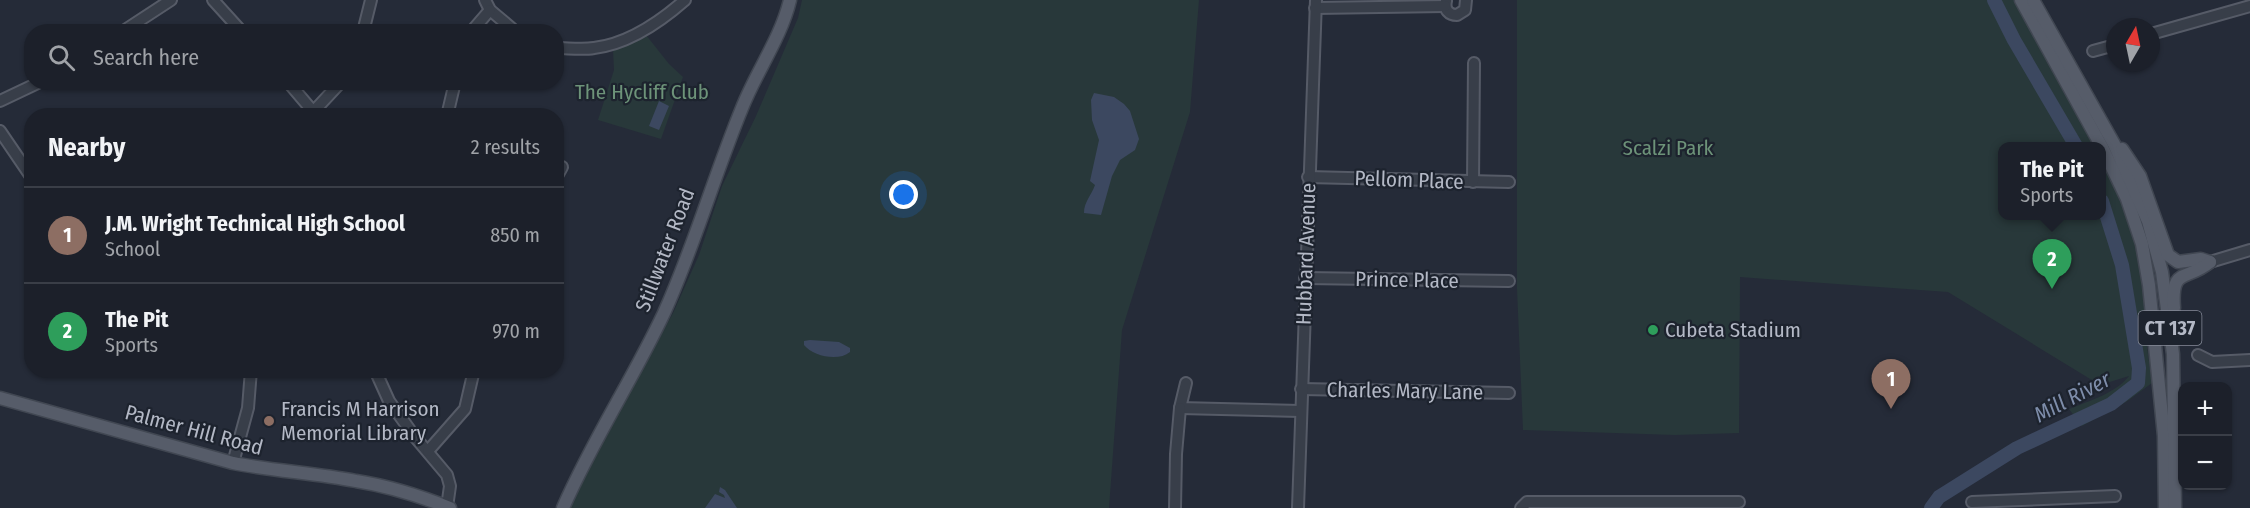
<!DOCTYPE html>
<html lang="en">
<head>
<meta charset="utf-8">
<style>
	:root { --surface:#1c202a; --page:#292d36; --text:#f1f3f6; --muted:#a0a3a8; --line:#3a3e47; --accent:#2563eb }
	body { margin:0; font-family:"Fira Sans Condensed",sans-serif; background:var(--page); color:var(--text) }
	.controls { position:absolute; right:18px; bottom:18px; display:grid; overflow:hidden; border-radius:12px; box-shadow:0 2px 4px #0004 }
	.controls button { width:54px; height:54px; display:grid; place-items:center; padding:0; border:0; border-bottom:2px solid var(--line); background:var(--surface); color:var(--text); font:30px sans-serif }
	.compass { position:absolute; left:2106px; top:18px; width:54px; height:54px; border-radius:50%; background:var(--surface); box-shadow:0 2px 4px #0004; rotate:9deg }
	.you { position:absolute; left:904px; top:195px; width:21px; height:21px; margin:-15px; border:4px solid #fff; border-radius:50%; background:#1a73e8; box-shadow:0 0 0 9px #1a73e833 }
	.badge { display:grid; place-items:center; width:39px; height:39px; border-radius:50%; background:var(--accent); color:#fff; font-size:20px; font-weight:700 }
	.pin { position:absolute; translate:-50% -50px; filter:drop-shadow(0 2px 3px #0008) }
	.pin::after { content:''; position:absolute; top:32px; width:21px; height:18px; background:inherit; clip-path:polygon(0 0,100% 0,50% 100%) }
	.popup { position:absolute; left:1998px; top:142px; width:108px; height:78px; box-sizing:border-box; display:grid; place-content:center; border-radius:12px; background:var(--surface); filter:drop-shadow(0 2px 4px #0005); font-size:20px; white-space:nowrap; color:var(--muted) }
	.popup b { font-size:22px; color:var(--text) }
	.popup::after { content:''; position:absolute; left:50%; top:100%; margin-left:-12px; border:12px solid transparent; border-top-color:var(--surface) }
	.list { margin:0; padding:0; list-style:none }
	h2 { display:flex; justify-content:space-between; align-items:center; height:78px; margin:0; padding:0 24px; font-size:26px }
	h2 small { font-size:20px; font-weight:400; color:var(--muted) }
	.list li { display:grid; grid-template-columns:39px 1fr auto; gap:18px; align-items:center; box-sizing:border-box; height:96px; padding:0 24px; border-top:2px solid var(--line) }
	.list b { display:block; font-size:22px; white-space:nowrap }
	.list p { margin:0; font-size:20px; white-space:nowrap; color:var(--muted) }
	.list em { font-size:20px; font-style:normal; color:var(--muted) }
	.icon { flex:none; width:33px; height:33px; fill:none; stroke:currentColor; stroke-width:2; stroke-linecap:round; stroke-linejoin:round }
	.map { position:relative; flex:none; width:2250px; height:508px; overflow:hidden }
	.search { position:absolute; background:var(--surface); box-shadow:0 2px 4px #0004; left:24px; top:24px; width:540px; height:66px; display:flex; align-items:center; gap:15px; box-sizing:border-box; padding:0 21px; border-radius:24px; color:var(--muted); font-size:22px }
	.panel { position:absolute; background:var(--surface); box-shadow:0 2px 4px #0004; left:24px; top:108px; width:540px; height:270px; border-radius:24px }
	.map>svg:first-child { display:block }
	.green { fill:#28383a }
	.water { fill:#3c4860 }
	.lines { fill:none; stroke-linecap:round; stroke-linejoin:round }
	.river { stroke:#3c4860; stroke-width:14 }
	.minor-casing { stroke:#565b67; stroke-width:14 }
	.major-casing { stroke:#414752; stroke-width:15 }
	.minor { stroke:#383e49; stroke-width:10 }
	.major { stroke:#565c69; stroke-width:12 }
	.leisure-dot { fill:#2e9e5b; stroke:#1d232e; stroke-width:2 }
	.education-dot { fill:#8d6e63; stroke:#1d232e; stroke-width:2 }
	.labels { text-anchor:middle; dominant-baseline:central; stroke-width:4.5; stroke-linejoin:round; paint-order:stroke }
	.shield { fill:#1d232e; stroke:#868b98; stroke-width:1.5 }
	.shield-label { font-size:20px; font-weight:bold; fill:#b3b8c5 }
	.park-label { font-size:21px; fill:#6d9379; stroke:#1d232e }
	.street-label { font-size:21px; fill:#b3b8c5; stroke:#1d232e }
	.poi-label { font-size:21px; fill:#b3b8c5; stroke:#1d232e; text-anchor:start }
	.water-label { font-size:22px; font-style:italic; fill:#7e8daa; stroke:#1d232e }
</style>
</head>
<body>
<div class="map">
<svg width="2250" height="508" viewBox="0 0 2250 508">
	<rect width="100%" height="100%" fill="#252b38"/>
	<g class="green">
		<path d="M802 0H1199L1190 112 1122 330 1109 508H568L673 313 699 255 722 186 756 116 798 18Z"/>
		<path d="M1517 0H2016L2098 146H2002V216H2102V154L2122 199 2137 248 2142 271 2151 340 2147 347 2152 383 2126 402 2082 426 2069 409C2089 401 2116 393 2129 376L2100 385 1948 292 1740 277 1739 433 1675 435 1523 430 1517 289Z"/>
		<path d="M646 35 669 64 683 77 661 139 598 120 614 70 613 50Z"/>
	</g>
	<g class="water">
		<path d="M1094 93 1114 97 1124 104 1130 111 1139 139 1135 150 1120 160 1112 176 1101 215 1084 213C1084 202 1091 196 1095 185L1090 181 1099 140 1092 120 1091 100Z"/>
		<path d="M659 101 669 106 659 130 649 126Z"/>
		<path d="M810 340 839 342 850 348V352C838 362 813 356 804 345V341Z"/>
		<path d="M720 487 725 490 737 508H705L715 494 725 498 724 495 719 492Z"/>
	</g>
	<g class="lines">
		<g class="river">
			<path d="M1994 0 2014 40 2076 146"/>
			<path d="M1931 508 1939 497 2017 448 2111 404 2138 383 2139 368 2122 265 2102 201"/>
		</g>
		<defs>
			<g id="minor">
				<path d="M213 0 242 32"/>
				<path d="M485 0 490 10 516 32"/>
				<path d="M1446 1C1444 10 1449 15 1457 15L1465 10 1466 0"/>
				<path d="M1315 8 1445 6"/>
				<path d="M122 32 171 0"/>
				<path d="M363 32 371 0"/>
				<path d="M471 32 490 10"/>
				<path d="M2151 34 2250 6"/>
				<path d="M556 48C568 48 582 50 594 48 628 44 660 22 685 0"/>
				<path d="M2093 51 2115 45"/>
				<path d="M288 82 316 115"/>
				<path d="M0 101 40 82"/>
				<path d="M306 116 314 111 341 82"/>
				<path d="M447 116 455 82"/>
				<path d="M0 131 32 178"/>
				<path d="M1308 177 1509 182"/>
				<path d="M556 178 562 167"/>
				<path d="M1473 182 1474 63"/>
				<path d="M2210 262 2250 250"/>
				<path d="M1305 278 1509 281"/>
				<path d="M2198 355 2212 362 2250 360"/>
				<path d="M375 370 389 401 415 437 447 475 450 486 447 507"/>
				<path d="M1186 383 1180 408 1300 411"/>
				<path d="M1301 389 1509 393"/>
				<path d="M428 451 465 409 474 370"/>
				<path d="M233 463 248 408 251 370"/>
				<path d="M1972 502 2115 496"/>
				<path d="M1175 508 1176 454 1180 408"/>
				<path d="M1298 508 1316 0"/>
				<path d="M1521 508 1527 502H1739"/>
			</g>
			<g id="major">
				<path d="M2021 0 2103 149 2127 199 2142 244 2149 285 2164 436 2165 508"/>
				<path d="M2033 0 2114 144 2148 221 2162 272 2173 354 2175 508"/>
				<path d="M2122 149 2140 176 2168 255 2178 262 2201 259 2210 262"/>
				<path d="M2174 308C2171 266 2186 282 2210 262"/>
				<path d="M0 398 233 463C274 471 315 473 356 481 388 486 420 496 450 508"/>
				<path d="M563 508C592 441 633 379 664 313 694 247 714 176 742 108 756 72 781 38 790 0"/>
			</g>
		</defs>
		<use href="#minor" class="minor-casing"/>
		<use href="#major" class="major-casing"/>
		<use href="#minor" class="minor"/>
		<use href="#major" class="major"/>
	</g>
	<circle class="leisure-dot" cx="1653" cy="330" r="6"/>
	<circle class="education-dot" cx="269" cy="421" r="6"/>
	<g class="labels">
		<rect class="shield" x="2138.5" y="311" width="63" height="34" rx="4.5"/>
		<g class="shield-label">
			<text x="2170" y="328">CT 137</text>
		</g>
		<g class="park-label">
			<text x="642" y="92">The Hycliff Club</text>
			<text x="1668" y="148">Scalzi Park</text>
		</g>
		<g class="street-label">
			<text transform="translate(1409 180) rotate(2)">Pellom Place</text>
			<text transform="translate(665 250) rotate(-69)">Stillwater Road</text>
			<text transform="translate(1306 254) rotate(-88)">Hubbard Avenue</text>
			<text transform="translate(1407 280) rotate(1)">Prince Place</text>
			<text transform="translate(1405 391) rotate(1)">Charles Mary Lane</text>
			<text transform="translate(194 430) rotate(15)">Palmer Hill Road</text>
		</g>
		<g class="poi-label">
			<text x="1665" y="330">Cubeta Stadium</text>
			<text x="281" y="409">Francis M Harrison<tspan x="281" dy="24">Memorial Library</tspan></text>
		</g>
		<g class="water-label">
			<text transform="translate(2072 397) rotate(-28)">Mill River</text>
		</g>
	</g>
</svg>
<div class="controls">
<button>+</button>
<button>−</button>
</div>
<svg class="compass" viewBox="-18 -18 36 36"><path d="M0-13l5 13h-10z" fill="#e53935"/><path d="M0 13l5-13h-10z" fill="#a0a3a8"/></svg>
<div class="you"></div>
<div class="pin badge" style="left:1891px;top:409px;background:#8d6e63">1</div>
<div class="pin badge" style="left:2052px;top:289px;background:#2e9e5b">2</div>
<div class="popup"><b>The Pit</b>Sports</div>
<div class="search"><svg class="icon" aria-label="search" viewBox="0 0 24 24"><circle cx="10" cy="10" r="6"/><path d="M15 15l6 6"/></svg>Search here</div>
<section class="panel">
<h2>Nearby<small>2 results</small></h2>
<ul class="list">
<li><span class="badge" style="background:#8d6e63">1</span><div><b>J.M. Wright Technical High School</b><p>School</p></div><em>850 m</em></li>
<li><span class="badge" style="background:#2e9e5b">2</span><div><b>The Pit</b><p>Sports</p></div><em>970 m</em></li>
</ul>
</section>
</div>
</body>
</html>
